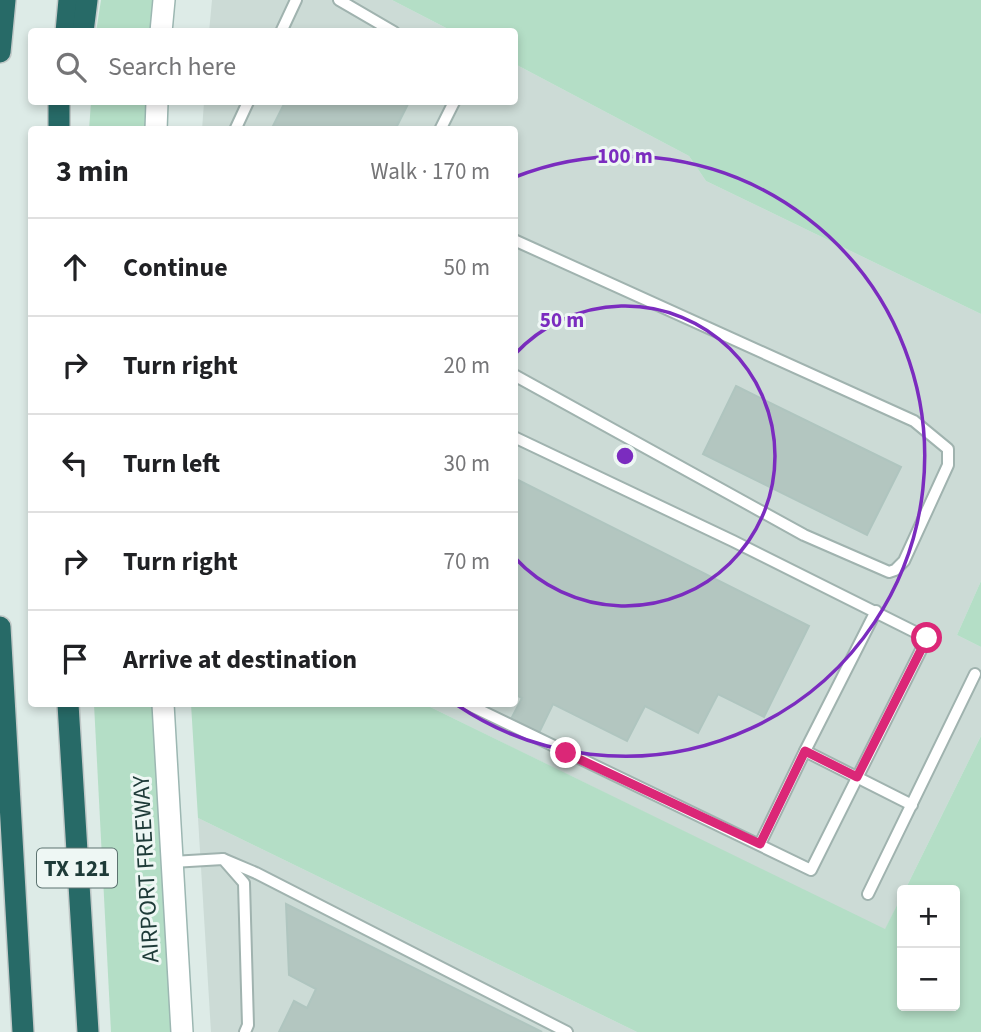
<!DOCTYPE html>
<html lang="en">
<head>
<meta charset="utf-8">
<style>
	:root { --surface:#fff; --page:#f6f6f6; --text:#202124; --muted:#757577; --line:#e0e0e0 }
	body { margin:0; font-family:"Source Sans 3",sans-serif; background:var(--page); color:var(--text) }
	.controls { position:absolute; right:21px; bottom:21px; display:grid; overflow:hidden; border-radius:7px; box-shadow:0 4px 10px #0003 }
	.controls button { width:63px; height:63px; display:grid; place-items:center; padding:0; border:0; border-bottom:2px solid var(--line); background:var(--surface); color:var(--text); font:35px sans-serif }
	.stop { position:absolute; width:21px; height:21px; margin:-16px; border:5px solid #db2777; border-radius:50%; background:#fff }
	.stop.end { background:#db2777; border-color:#fff; box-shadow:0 2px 7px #0008 }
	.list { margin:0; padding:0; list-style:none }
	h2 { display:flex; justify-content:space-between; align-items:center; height:91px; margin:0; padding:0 28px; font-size:30px }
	h2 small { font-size:23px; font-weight:400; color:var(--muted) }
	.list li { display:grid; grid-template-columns:46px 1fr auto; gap:21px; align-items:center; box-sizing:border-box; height:98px; padding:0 28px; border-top:2px solid var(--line) }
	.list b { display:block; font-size:26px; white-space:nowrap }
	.list em { font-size:23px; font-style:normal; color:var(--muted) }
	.icon { flex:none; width:38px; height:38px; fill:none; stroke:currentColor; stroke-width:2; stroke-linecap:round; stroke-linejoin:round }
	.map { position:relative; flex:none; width:981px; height:1032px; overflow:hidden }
	.search { position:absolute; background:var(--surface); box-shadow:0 4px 10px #0003; left:28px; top:28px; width:490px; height:77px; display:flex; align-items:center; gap:18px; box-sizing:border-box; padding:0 24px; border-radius:7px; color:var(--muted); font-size:26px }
	.panel { position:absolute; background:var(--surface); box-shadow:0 4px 10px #0003; left:28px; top:126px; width:490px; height:581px; border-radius:7px }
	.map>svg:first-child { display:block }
	.built { fill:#ccdbd6 }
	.green { fill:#b4dec6 }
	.building { fill:#b3c6c0; stroke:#afc5bf; stroke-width:2 }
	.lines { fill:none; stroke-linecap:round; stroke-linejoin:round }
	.lane-casing { stroke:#a0b3af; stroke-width:14 }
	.secondary-casing { stroke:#9cb7b2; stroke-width:24 }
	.highway-casing { stroke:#c0c8c7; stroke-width:24 }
	.lane { stroke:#fff; stroke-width:10 }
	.secondary { stroke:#fff; stroke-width:21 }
	.highway { stroke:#276a67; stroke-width:21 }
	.route { stroke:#db2777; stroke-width:9 }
	.ring { fill:none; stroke:#7b2cbf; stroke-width:3.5 }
	.labels { text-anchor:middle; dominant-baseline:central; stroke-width:6; stroke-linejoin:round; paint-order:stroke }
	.shield { fill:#eef7f4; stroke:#5c7370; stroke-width:2 }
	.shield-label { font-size:23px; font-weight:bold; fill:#1e3b38 }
	.street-label { font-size:24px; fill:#1e3b38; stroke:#eef7f4 }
	.centre { fill:#7b2cbf; stroke:#eef7f4; stroke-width:3.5 }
	.ring-label { font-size:21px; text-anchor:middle; font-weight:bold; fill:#7b2cbf; stroke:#eef7f4; stroke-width:6; stroke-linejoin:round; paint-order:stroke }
</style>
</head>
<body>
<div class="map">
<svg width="981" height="1032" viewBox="0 0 981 1032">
	<rect width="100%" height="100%" fill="#ddebe7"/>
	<g class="built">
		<path d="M212 0H392L452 31 209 32Z"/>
		<path d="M515 64 689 156 706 181 981 314V581L957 635 981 647V736L905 890H902V895L885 930 424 704H514V130H202L204 102H514Z"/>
		<path d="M198 818 637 1032H211Z"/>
	</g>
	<g class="green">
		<path d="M101 0H155L152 31 96 32Z"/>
		<path d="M392 0H981V314L706 181 689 156 515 64 514 32 452 31Z"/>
		<path d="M91 102H148L147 129 89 130Z"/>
		<path d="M981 581V647L957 635Z"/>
		<path d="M94 704H152L171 1032H111Z"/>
		<path d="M191 704H424L885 929 902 895V1006H955V890H905L981 736V1032H637L198 818Z"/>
	</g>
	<g class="building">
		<path d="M285 102H409L395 130H271Z"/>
		<path d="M736 386 901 467 867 535 703 454Z"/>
		<path d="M514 478 809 626 764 717 718 694 698 733 645 706 627 741 553 704 539 733 511 719 522 698 514 694Z"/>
		<path d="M286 904 542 1032H279L294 1001 307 1008 316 989 289 975Z"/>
	</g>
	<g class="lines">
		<defs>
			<g id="lane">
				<path d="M339 0 394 32"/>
				<path d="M281 32 296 0"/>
				<path d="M235 130 248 102"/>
				<path d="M440 130 454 102"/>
				<path d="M514 240 914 421 948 449V465L904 561 895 570 889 572 804 535 514 375"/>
				<path d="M467 704 811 870 927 638 733 541 514 437"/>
				<path d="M805 751 876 611"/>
				<path d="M760 844 805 751 912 805"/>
				<path d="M223 859 256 873 567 1032"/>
				<path d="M172 862 223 859 244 883 248 1025 245 1032"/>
				<path d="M868 894 975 674"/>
			</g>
			<g id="secondary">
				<path d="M161 32 164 0"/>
				<path d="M156 130 157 102"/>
				<path d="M163 704 182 1032"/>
			</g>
			<g id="highway">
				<path d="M66 32 69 0"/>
				<path d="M83 32 87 0"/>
				<path d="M0 52 5 0"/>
				<path d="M59 130V102"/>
				<path d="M0 627 23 1032"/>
				<path d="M68 704 88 1032"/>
			</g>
		</defs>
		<use href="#lane" class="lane-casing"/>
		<use href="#secondary" class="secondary-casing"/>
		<use href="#highway" class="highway-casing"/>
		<use href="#lane" class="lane"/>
		<use href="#secondary" class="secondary"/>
		<use href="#highway" class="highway"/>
	</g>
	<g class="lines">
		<path class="route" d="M566 753 760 844 805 751 857 777 927 638"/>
	</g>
	<g class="ring">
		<path d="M515 354A150 150 0 1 1 515 558"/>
		<path d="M515 177A300 300 0 1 1 457 705"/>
	</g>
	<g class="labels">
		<rect class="shield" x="37" y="848.5" width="80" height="39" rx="5"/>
		<g class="shield-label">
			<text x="77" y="868">TX 121</text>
		</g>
		<g class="street-label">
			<text transform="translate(146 869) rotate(-93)">AIRPORT FREEWAY</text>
		</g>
	</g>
	<circle cx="625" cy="456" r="10" class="centre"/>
	<g class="ring-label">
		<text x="625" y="163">100 m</text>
		<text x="562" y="327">50 m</text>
	</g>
</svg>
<div class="controls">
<button>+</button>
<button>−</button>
</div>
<div class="stop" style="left:927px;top:638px"></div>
<div class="stop end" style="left:566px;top:753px"></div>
<div class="search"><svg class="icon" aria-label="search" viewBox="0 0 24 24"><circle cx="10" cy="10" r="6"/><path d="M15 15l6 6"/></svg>Search here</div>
<section class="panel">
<h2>3 min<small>Walk · 170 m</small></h2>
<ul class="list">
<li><svg class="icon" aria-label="ahead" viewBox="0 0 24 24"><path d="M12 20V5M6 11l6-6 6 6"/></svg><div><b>Continue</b></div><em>50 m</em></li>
<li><svg class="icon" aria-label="right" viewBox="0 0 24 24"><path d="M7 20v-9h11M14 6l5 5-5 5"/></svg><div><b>Turn right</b></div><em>20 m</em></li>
<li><svg class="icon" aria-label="left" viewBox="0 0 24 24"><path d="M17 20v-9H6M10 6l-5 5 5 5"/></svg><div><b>Turn left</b></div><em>30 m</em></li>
<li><svg class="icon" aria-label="right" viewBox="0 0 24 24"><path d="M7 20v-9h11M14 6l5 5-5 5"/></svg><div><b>Turn right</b></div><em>70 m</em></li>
<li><svg class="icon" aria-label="arrive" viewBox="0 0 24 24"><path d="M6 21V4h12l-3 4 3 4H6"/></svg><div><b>Arrive at destination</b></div></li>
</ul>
</section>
</div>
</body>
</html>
